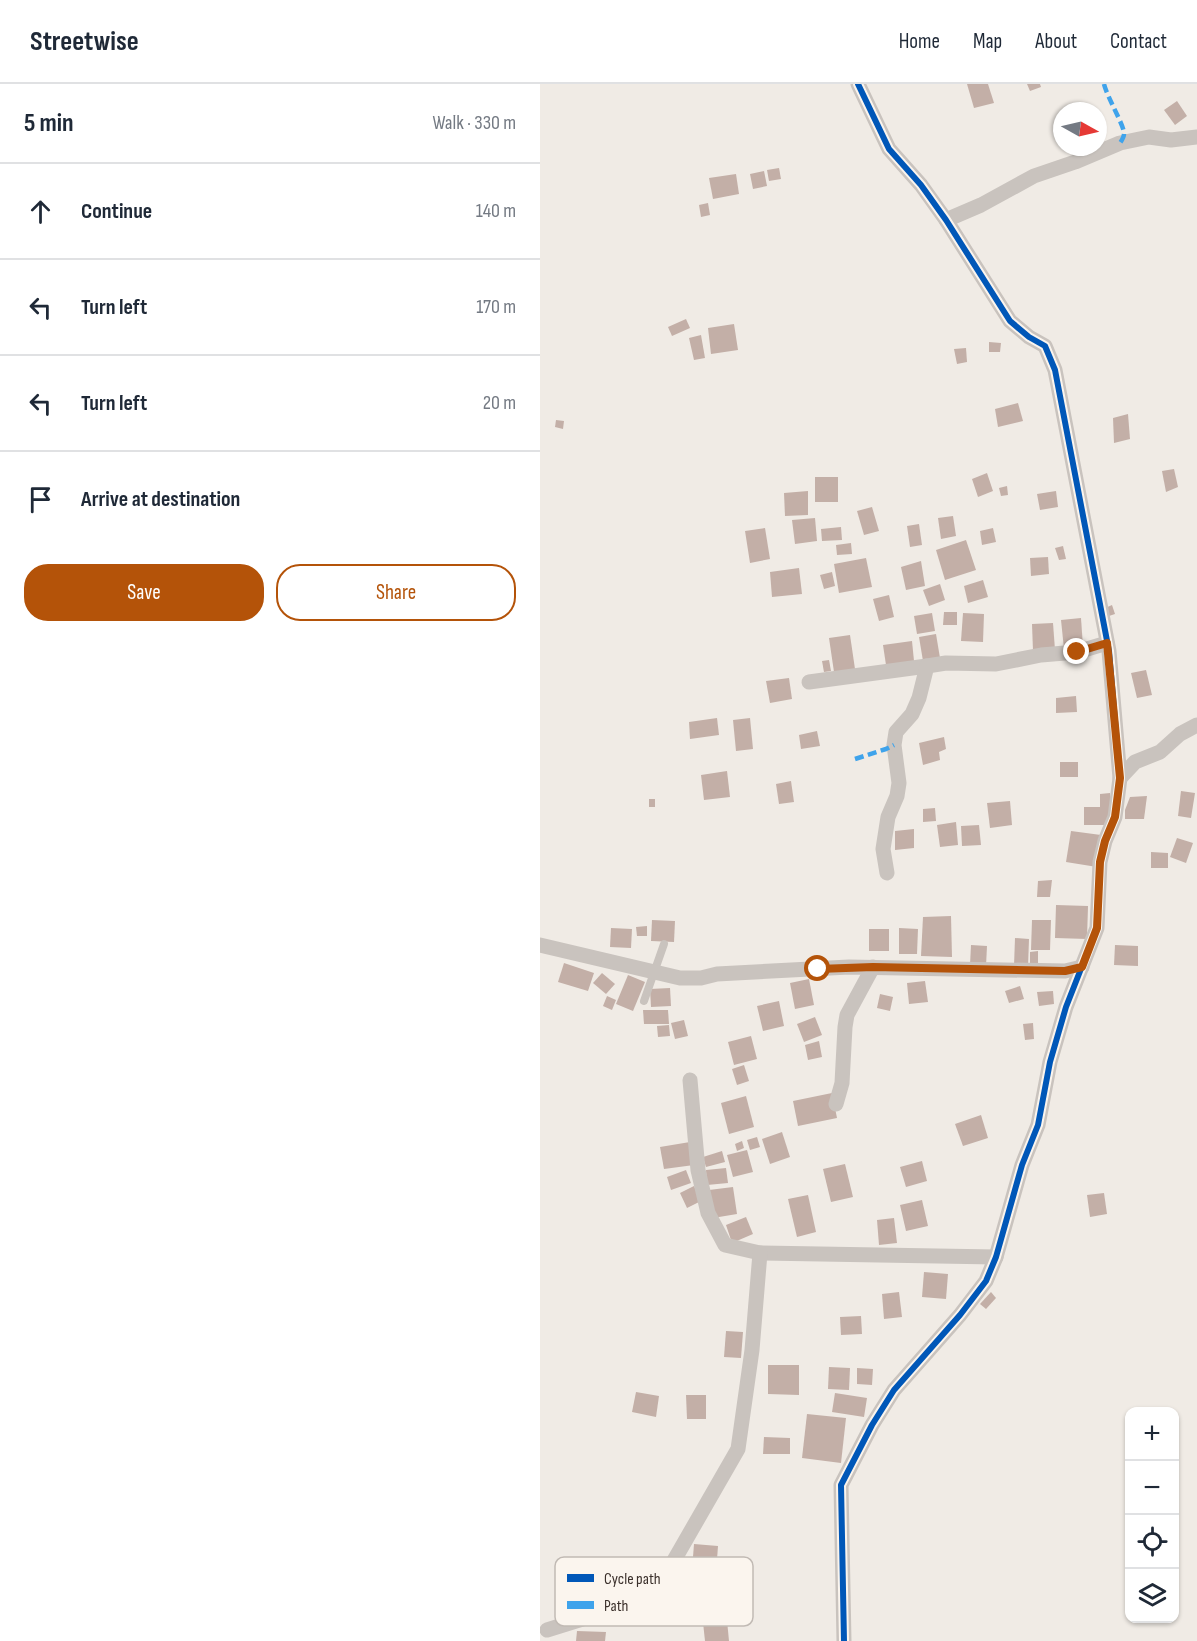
<!DOCTYPE html>
<html lang="en">
<head>
<meta charset="utf-8">
<style>
	:root { --surface:#fff; --page:#f2f2f3; --text:#1f2937; --muted:#747a83; --line:#e0e1e3; --accent:#b45309 }
	body { margin:0; font-family:"Sofia Sans Condensed",sans-serif; background:var(--page); color:var(--text) }
	.controls { position:absolute; right:18px; bottom:18px; display:grid; overflow:hidden; border-radius:12px; box-shadow:0 2px 4px #0004 }
	.controls button { width:54px; height:54px; display:grid; place-items:center; padding:0; border:0; border-bottom:2px solid var(--line); background:var(--surface); color:var(--text); font:30px sans-serif }
	.compass { position:absolute; left:513px; top:18px; width:54px; height:54px; border-radius:50%; background:var(--surface); box-shadow:0 2px 4px #0004; rotate:98deg }
	.stop { position:absolute; width:18px; height:18px; margin:-14px; border:4px solid #b45309; border-radius:50%; background:#fff }
	.stop.end { background:#b45309; border-color:#fff; box-shadow:0 2px 6px #0008 }
	.list { margin:0; padding:0; list-style:none }
	h2 { display:flex; justify-content:space-between; align-items:center; height:78px; margin:0; padding:0 24px; font-size:26px }
	h2 small { font-size:20px; font-weight:400; color:var(--muted) }
	.list li { display:grid; grid-template-columns:39px 1fr auto; gap:18px; align-items:center; box-sizing:border-box; height:96px; padding:0 24px; border-top:2px solid var(--line) }
	.list b { display:block; font-size:22px; white-space:nowrap }
	.list em { font-size:20px; font-style:normal; color:var(--muted) }
	.actions { display:flex; gap:12px; padding:18px 24px }
	.actions a { flex:1; padding:14px 0; border:2px solid var(--accent); border-radius:24px; text-align:center; font-size:21px; color:var(--accent) }
	.actions .main { background:var(--accent); color:#fff }
	.icon { flex:none; width:33px; height:33px; fill:none; stroke:currentColor; stroke-width:2; stroke-linecap:round; stroke-linejoin:round }
	.map { position:relative; flex:none; width:657px; height:1557px; overflow:hidden }
	header { display:flex; align-items:center; gap:36px; box-sizing:border-box; height:84px; padding:0 30px; background:var(--surface); border-bottom:2px solid var(--line) }
	header strong { font-size:28px }
	nav { display:flex; gap:33px; margin-inline-start:auto; font-size:21px }
	main { display:flex }
	aside { flex:1; background:var(--surface) }
	.map>svg:first-child { display:block }
	.building { fill:#c3afa7 }
	.lines { fill:none; stroke-linecap:round; stroke-linejoin:round }
	.service { stroke:#c9c3be; stroke-width:8 }
	.minor { stroke:#c9c3be; stroke-width:15 }
	.quiet { stroke:#3fa3eb; stroke-width:4.5; stroke-dasharray:9 4.5; stroke-linecap:butt }
	.cycleway-casing { stroke:#fbf5ee; stroke-width:10 }
	.cycleway { stroke:#0057b8; stroke-width:6 }
	.route { stroke:#b45309; stroke-width:8 }
	.key { fill:#fbf5ee; stroke:#c1bab4; stroke-width:1.5 }
	.key-label { font-size:16px; fill:#3b302b }
</style>
</head>
<body>
<header>
<strong>Streetwise</strong>
<nav><a>Home</a><a>Map</a><a>About</a><a>Contact</a></nav>
</header>
<main>
<aside>
<h2>5 min<small>Walk · 330 m</small></h2>
<ul class="list">
<li><svg class="icon" aria-label="ahead" viewBox="0 0 24 24"><path d="M12 20V5M6 11l6-6 6 6"/></svg><div><b>Continue</b></div><em>140 m</em></li>
<li><svg class="icon" aria-label="left" viewBox="0 0 24 24"><path d="M17 20v-9H6M10 6l-5 5 5 5"/></svg><div><b>Turn left</b></div><em>170 m</em></li>
<li><svg class="icon" aria-label="left" viewBox="0 0 24 24"><path d="M17 20v-9H6M10 6l-5 5 5 5"/></svg><div><b>Turn left</b></div><em>20 m</em></li>
<li><svg class="icon" aria-label="arrive" viewBox="0 0 24 24"><path d="M6 21V4h12l-3 4 3 4H6"/></svg><div><b>Arrive at destination</b></div></li>
</ul>
<div class="actions"><a class="main">Save</a><a>Share</a></div>
</aside>
<div class="map">
<svg width="657" height="1557" viewBox="0 0 657 1557">
	<rect width="100%" height="100%" fill="#f0ebe5"/>
	<g class="building">
		<path d="M427 0H448L454 19 434 24Z"/>
		<path d="M487 0H500L501 3 490 7Z"/>
		<path d="M637 17 647 32 635 41 624 26Z"/>
		<path d="M239 84 241 95 229 97 227 86Z"/>
		<path d="M224 87 227 102 213 105 210 90Z"/>
		<path d="M196 90 199 110 173 115 169 94Z"/>
		<path d="M168 119 170 131 161 133 159 121Z"/>
		<path d="M146 235 150 244 132 252 128 243Z"/>
		<path d="M194 240 198 266 171 270 168 244Z"/>
		<path d="M161 251 165 274 154 276 149 254Z"/>
		<path d="M449 258 461 259 460 268H449Z"/>
		<path d="M426 264 427 278 417 280 414 265Z"/>
		<path d="M478 319 483 337 458 343 455 325Z"/>
		<path d="M588 330 590 355 574 359 573 334Z"/>
		<path d="M16 336 24 337 23 345 15 343Z"/>
		<path d="M634 385 638 403 626 408 622 387Z"/>
		<path d="M447 389 453 407 438 413 432 395Z"/>
		<rect x="275" y="393" width="23" height="25"/>
		<path d="M467 402 468 411 461 412 459 404Z"/>
		<path d="M268 407V431L245 432 244 409Z"/>
		<path d="M516 407 518 423 500 426 497 410Z"/>
		<path d="M332 423 339 447 324 451 317 427Z"/>
		<path d="M413 432 416 452 401 455 398 434Z"/>
		<path d="M275 434 277 457 255 460 252 436Z"/>
		<path d="M379 440 382 461 370 463 367 442Z"/>
		<path d="M301 443 302 456 282 457 281 445Z"/>
		<path d="M225 444 230 475 210 479 205 447Z"/>
		<path d="M453 444 456 458 442 461 440 447Z"/>
		<path d="M426 456 436 486 405 496 396 466Z"/>
		<path d="M311 459 312 470 297 471 296 461Z"/>
		<path d="M523 462 526 475 519 476 515 464Z"/>
		<path d="M508 473 509 490 491 492 490 474Z"/>
		<path d="M326 474 332 503 299 509 294 480Z"/>
		<path d="M381 477 385 502 366 506 361 483Z"/>
		<path d="M259 484 262 510 232 513 230 488Z"/>
		<path d="M292 488 295 502 284 505 280 491Z"/>
		<path d="M443 496 448 513 428 519 424 502Z"/>
		<path d="M400 500 405 516 389 522 383 506Z"/>
		<path d="M349 511 354 533 339 537 333 515Z"/>
		<path d="M572 521 575 530 566 533 563 525Z"/>
		<path d="M404 528H417V541H403Z"/>
		<path d="M392 529 395 547 377 550 374 532Z"/>
		<path d="M423 529 444 530 443 558 421 557Z"/>
		<path d="M541 534 543 563 524 565 521 536Z"/>
		<path d="M513 539 515 566 493 567 492 540Z"/>
		<path d="M396 550 400 574 383 577 379 553Z"/>
		<path d="M310 551 315 585 294 588 289 554Z"/>
		<path d="M372 557 374 577 346 581 343 561Z"/>
		<path d="M289 576 291 587 284 588 282 577Z"/>
		<path d="M606 586 612 611 597 614 591 589Z"/>
		<path d="M249 594 252 615 230 619 226 597Z"/>
		<path d="M536 612 537 628 516 629V614Z"/>
		<path d="M177 634 179 651 150 655 149 638Z"/>
		<path d="M210 634 213 665 196 667 193 636Z"/>
		<path d="M277 647 280 662 261 665 259 651Z"/>
		<path d="M404 653 406 665 399 668 400 676 383 681 379 659Z"/>
		<rect x="520" y="678" width="18" height="15"/>
		<path d="M187 687 190 713 164 716 161 691Z"/>
		<path d="M251 697 254 718 239 720 236 700Z"/>
		<path d="M641 707 655 709 651 734 638 732Z"/>
		<path d="M570 709 571 741H544V723H560V710Z"/>
		<path d="M607 712 604 735H585V726L590 713Z"/>
		<rect x="109" y="715" width="6" height="8"/>
		<path d="M470 717 472 741 450 744 447 719Z"/>
		<path d="M395 724 396 737 383 738V725Z"/>
		<path d="M416 738 418 761 400 763 397 741Z"/>
		<path d="M439 741 441 761 422 762 421 742Z"/>
		<path d="M374 745V764L355 766V747Z"/>
		<path d="M531 747 561 751 557 783 526 778Z"/>
		<path d="M637 754 653 759 646 779 630 773Z"/>
		<path d="M611 768 628 769V784H611Z"/>
		<path d="M512 796 510 813H497L498 797Z"/>
		<path d="M516 821 548 822 547 855 515 854Z"/>
		<path d="M411 832 412 873 381 872 383 833Z"/>
		<path d="M112 836 135 837 134 858 111 857Z"/>
		<path d="M492 836H511L510 866H491Z"/>
		<path d="M107 842V852H97L96 843Z"/>
		<path d="M71 844 92 845 91 864 70 863Z"/>
		<path d="M359 844 378 845 377 870H359Z"/>
		<rect x="329" y="845" width="20" height="22"/>
		<path d="M475 854 489 855 488 883 474 882Z"/>
		<path d="M431 861 447 862 446 882 430 881Z"/>
		<path d="M575 861 598 862V882L574 881Z"/>
		<path d="M498 867V880L490 881V868Z"/>
		<path d="M24 879 54 889 48 907 18 898Z"/>
		<path d="M62 889 75 900 66 910 53 899Z"/>
		<path d="M88 891 105 898 93 927 76 920Z"/>
		<path d="M269 895 274 921 255 925 250 899Z"/>
		<path d="M385 897 388 918 369 920 367 899Z"/>
		<path d="M480 902 484 915 469 919 465 907Z"/>
		<path d="M130 904 131 922 111 923 110 905Z"/>
		<path d="M513 907 514 920 499 922 497 908Z"/>
		<path d="M340 910 353 913 350 927 337 924Z"/>
		<path d="M67 912 76 916 72 926 63 922Z"/>
		<path d="M239 917 244 942 223 947 217 922Z"/>
		<path d="M103 926H128L129 940H104Z"/>
		<path d="M275 933 282 951 264 958 257 940Z"/>
		<path d="M144 936 148 952 135 955 131 939Z"/>
		<path d="M493 939 494 955 485 956 483 940Z"/>
		<path d="M129 941 130 952 118 953 117 942Z"/>
		<path d="M211 952 217 975 194 981 188 958Z"/>
		<path d="M279 957 282 973 268 976 265 961Z"/>
		<path d="M204 981 209 997 197 1001 192 985Z"/>
		<path d="M292 1009 297 1034 258 1042 253 1017Z"/>
		<path d="M206 1012 214 1043 189 1050 181 1019Z"/>
		<path d="M441 1031 448 1054 423 1062 415 1040Z"/>
		<path d="M242 1048 250 1073 230 1080 222 1055Z"/>
		<path d="M217 1053 220 1063 210 1066 207 1056Z"/>
		<path d="M202 1057 204 1064 197 1067 195 1060Z"/>
		<path d="M150 1058 154 1081 124 1085 120 1063Z"/>
		<path d="M207 1066 213 1088 193 1093 187 1071Z"/>
		<path d="M182 1067 185 1078 166 1083 163 1073Z"/>
		<path d="M382 1077 387 1097 366 1103 360 1083Z"/>
		<path d="M305 1080 313 1113 291 1118 283 1085Z"/>
		<path d="M186 1084 188 1099 167 1101 166 1086Z"/>
		<path d="M146 1086 151 1099 131 1106 127 1093Z"/>
		<path d="M154 1102 161 1117 147 1124 140 1109Z"/>
		<path d="M193 1103 197 1130 173 1134 169 1106Z"/>
		<path d="M564 1109 567 1130 550 1133 547 1111Z"/>
		<path d="M268 1111 276 1148 257 1153 248 1115Z"/>
		<path d="M382 1116 388 1142 366 1147 360 1121Z"/>
		<path d="M206 1133 213 1150 192 1159 186 1141Z"/>
		<path d="M354 1134 357 1159 339 1161 337 1136Z"/>
		<path d="M384 1188 408 1190 406 1215 382 1213Z"/>
		<path d="M359 1208 362 1233 344 1235 342 1210Z"/>
		<path d="M451 1208 456 1214 446 1225 440 1220Z"/>
		<path d="M321 1232 322 1250 301 1251 300 1233Z"/>
		<path d="M186 1247 203 1248 201 1274 184 1273Z"/>
		<path d="M228 1281H259V1311L228 1310Z"/>
		<path d="M289 1283 310 1284 309 1306 288 1305Z"/>
		<path d="M317 1284 333 1285 332 1301 317 1300Z"/>
		<path d="M96 1308 119 1312 116 1333 92 1328Z"/>
		<path d="M295 1309 327 1314 324 1333 292 1328Z"/>
		<path d="M146 1311H166V1335H147Z"/>
		<path d="M267 1330 306 1334 301 1379 262 1374Z"/>
		<path d="M224 1353 250 1354V1370H223Z"/>
		<path d="M154 1460 178 1462 176 1489 152 1486Z"/>
		<path d="M186 1526 189 1557H165L162 1529Z"/>
		<path d="M37 1547 66 1548 65 1557H36Z"/>
	</g>
	<g class="lines">
		<path class="service" d="M104 917 124 860"/>
		<g class="minor">
			<path d="M406 136 441 121 494 92 535 78 580 59 609 53 631 56 657 53"/>
			<path d="M269 598 387 582"/>
			<path d="M580 694 595 678 620 668 640 650 657 641"/>
			<path d="M347 789 343 765 348 733 357 712 359 699 354 661 356 648 372 630 379 614 387 582 406 579 456 580 501 571 537 568 567 559"/>
			<path d="M0 861 140 894H161L177 890 309 883 525 887 542 883"/>
			<path d="M150 996 158 1086 168 1129 185 1161 220 1169 456 1173"/>
			<path d="M296 1020 302 999 305 943 307 931 333 883"/>
			<path d="M7 1546 113 1513 198 1365 212 1266 220 1169"/>
			<path d="M304 1557 301 1401 332 1341 354 1306 420 1231 446 1197 456 1173 482 1081 498 1041 510 978 526 923 557 844 560 778 565 757 575 733 580 694 569 567 515 286 505 262 489 253 470 237 406 136 381 101 349 65 318 0"/>
		</g>
		<g class="quiet">
			<path d="M564 0C567 13 585 43 584 50 584 53 582 56 580 59"/>
			<path d="M315 675 346 665 354 661"/>
		</g>
		<defs>
			<path id="cycleway" d="M304 1557 301 1401 332 1341 354 1306 420 1231 446 1197 456 1173 482 1081 498 1041 510 978 526 923 557 844 560 778 565 757 575 733 580 694 569 567 515 286 505 262 489 253 470 237 406 136 381 101 349 65 318 0"/>
		</defs>
		<use href="#cycleway" class="cycleway-casing"/>
		<use href="#cycleway" class="cycleway"/>
	</g>
	<g class="lines">
		<path class="route" d="M278 885 333 883 525 887 542 883 557 844 560 778 565 757 575 733 580 694 567 559 537 568"/>
	</g>
	<rect x="15" y="1473" width="198" height="69" rx="9" class="key"/>
	<rect x="27" y="1490" width="27" height="8" fill="#0057b8"/>
	<rect x="27" y="1517" width="27" height="8" fill="#3fa3eb"/>
	<g class="key-label">
		<text x="64" y="1500">Cycle path</text>
		<text x="64" y="1527">Path</text>
	</g>
</svg>
<div class="controls">
<button>+</button>
<button>−</button>
<button><svg class="icon" aria-label="locate" viewBox="0 0 24 24"><circle cx="12" cy="12" r="6"/><path d="M12 2v4M12 18v4M2 12h4M18 12h4"/></svg></button>
<button><svg class="icon" aria-label="layers" viewBox="0 0 24 24"><path d="M12 4l9 5-9 5-9-5zM3 14l9 5 9-5"/></svg></button>
</div>
<svg class="compass" viewBox="-18 -18 36 36"><path d="M0-13l5 13h-10z" fill="#e53935"/><path d="M0 13l5-13h-10z" fill="#747a83"/></svg>
<div class="stop" style="left:278px;top:885px"></div>
<div class="stop end" style="left:537px;top:568px"></div>
</div>
</main>
</body>
</html>
